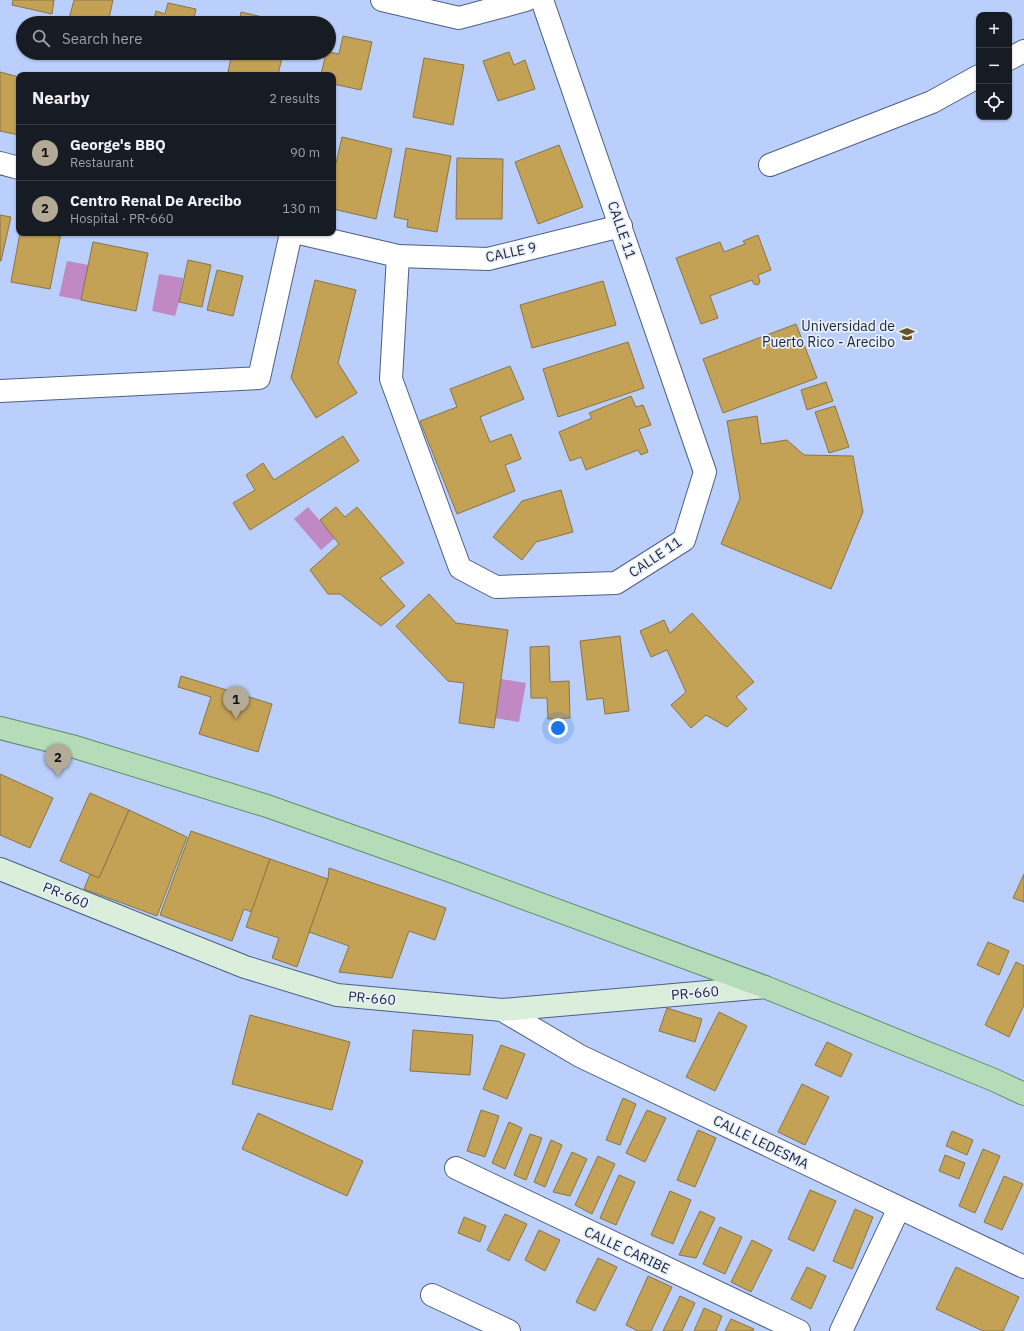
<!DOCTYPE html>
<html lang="en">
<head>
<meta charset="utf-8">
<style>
	:root { --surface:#171b24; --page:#242831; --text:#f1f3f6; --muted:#9ea1a6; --line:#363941; --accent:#b3ab96 }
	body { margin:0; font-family:"IBM Plex Sans",sans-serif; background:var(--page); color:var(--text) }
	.controls { position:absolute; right:12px; top:12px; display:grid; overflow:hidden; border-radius:8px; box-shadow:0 1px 3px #0004 }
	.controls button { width:36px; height:36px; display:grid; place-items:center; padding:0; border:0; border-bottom:1px solid var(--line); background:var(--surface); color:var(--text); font:20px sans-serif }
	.you { position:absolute; left:558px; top:728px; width:14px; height:14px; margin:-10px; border:3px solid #fff; border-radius:50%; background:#1a73e8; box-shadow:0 0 0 6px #1a73e833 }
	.badge { display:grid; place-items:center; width:26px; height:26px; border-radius:50%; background:var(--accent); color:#111; font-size:13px; font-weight:700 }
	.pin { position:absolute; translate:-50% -33px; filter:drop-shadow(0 1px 2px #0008) }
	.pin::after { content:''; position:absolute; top:21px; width:14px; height:12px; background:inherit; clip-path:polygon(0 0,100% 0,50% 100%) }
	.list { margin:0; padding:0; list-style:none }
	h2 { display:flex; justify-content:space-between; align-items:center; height:52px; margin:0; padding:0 16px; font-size:17px }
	h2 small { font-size:13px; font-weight:400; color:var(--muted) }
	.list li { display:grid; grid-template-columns:26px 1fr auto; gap:12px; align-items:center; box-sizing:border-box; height:56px; padding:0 16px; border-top:1px solid var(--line) }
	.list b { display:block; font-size:15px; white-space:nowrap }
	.list p { margin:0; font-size:13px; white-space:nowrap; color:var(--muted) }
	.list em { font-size:13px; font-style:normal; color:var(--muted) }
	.icon { flex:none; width:22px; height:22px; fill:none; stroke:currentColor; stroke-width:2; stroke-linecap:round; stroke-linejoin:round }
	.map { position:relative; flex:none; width:1024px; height:1331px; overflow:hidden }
	.search { position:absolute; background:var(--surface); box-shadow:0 1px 3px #0004; left:16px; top:16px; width:320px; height:44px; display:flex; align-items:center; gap:10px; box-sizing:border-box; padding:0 14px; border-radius:22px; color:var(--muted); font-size:15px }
	.panel { position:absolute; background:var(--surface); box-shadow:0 1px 3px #0004; left:16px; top:72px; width:320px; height:164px; border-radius:8px }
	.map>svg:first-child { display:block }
	.water { fill:#c189c3 }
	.building { fill:#c3a155; stroke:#897549 }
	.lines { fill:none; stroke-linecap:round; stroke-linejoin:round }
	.street-casing { stroke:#4d5f85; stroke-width:24 }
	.secondary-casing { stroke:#4d5f85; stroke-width:24 }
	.primary-casing { stroke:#608d6b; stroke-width:24 }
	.street { stroke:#fff; stroke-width:22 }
	.secondary { stroke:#daeedb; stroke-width:22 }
	.primary { stroke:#b5dcb8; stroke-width:22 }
	.labels { text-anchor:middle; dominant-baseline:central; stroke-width:3.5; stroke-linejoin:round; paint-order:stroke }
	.street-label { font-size:14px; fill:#1d2435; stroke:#e9f0fd }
	.poi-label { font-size:14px; fill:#1d2435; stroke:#e9f0fd; text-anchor:end }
</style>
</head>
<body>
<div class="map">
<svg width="1024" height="1331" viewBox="0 0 1024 1331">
	<rect width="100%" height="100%" fill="#bacffb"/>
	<g class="water">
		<path d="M67 261 89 265 81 300 59 296Z"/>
		<path d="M159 274 183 278 179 302 175 316 152 311Z"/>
		<path d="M308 507 335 538 321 550 294 519Z"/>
		<path d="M501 679 526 683 519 722 495 718Z"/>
	</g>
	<g class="building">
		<path d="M13 0H54L52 14 12 5Z"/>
		<path d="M74 0H113L108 23H68Z"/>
		<path d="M168 3 196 9 193 23H153L156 11 165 14Z"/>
		<path d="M241 12 289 23H239Z"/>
		<path d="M343 36 372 42 361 90 333 84V75H321L326 53 329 52 339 54Z"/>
		<path d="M509 52 514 65 525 60 535 89 498 101 483 61Z"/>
		<path d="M232 53H283L278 75H242L228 72Z"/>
		<path d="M424 58 464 65 453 125 413 117Z"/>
		<path d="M0 72 19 77V135L0 131Z"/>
		<path d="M342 137 392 149 376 219 333 209V176Z"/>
		<path d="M559 145 583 207 538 224 515 162Z"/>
		<path d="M406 148 451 156 437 232 407 227 408 220 394 217Z"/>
		<path d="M457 158 503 159 502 219H456Z"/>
		<path d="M0 215 11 217 1 261H0Z"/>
		<path d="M20 233H61L50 289 11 282Z"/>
		<path d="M758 235 771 270 758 275 760 282 758 285 754 284 752 280 710 296 718 318 701 324 676 258 720 242 724 252 745 244 743 241Z"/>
		<path d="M93 242 148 253 136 311 81 300Z"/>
		<path d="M188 260 211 265 202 307 179 302Z"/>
		<path d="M217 270 243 276 233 316 207 310Z"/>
		<path d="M315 280 356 290 338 363 357 393 316 418 291 378Z"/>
		<path d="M603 281 616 325 532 348 520 305Z"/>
		<path d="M796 324 817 378 723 413 703 359Z"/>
		<path d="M628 342 644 388 558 417 543 369Z"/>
		<path d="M510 366 524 399 480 417 490 442 511 434 521 459 505 465 515 491 457 514 420 421 457 407 450 389Z"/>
		<path d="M826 382 833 401 807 410 801 390Z"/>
		<path d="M631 396 636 407 643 405 651 425 639 429 648 452 641 455 638 450 586 470 581 457 570 461 559 432 592 418 589 413Z"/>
		<path d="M835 406 849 447 829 453 815 412Z"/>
		<path d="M757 416 761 444 787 440 804 455 853 456 863 512 831 589 721 544 740 498 727 421Z"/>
		<path d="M343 436 359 461 250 530 233 503 255 490 246 475 263 463 274 480Z"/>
		<path d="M561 490 573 532 536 542 522 560 493 537 522 501Z"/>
		<path d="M336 507 345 517 357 507 404 563 380 578 405 606 381 626 340 594H328L310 570 339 544 320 520Z"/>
		<path d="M429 594 456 623 508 630 494 728 459 723 464 683 448 681 396 626Z"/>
		<path d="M692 613 754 682 736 697 747 709 727 727 706 715 691 728 671 705 686 692 667 650 651 657 640 631 664 620 670 633Z"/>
		<path d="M620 636 629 711 605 714 603 698 587 700 580 641Z"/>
		<path d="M549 646 550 682 569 681 570 718 548 719 547 698H531L530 647Z"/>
		<path d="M181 676 272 704 258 752 199 734 211 697 178 687Z"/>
		<path d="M0 774 53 798 30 848 0 835Z"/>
		<path d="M90 793 129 810 99 878 60 861Z"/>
		<path d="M129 810 187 837 157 916 84 889 90 874 99 878Z"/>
		<path d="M191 831 270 859 252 912 244 909 232 941 160 915Z"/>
		<path d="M270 859 328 879 297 967 272 958 279 938 246 927Z"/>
		<path d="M329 868 446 908 435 940 409 931 392 978 339 972 349 946 309 932 328 879Z"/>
		<path d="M1024 874V902L1013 898Z"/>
		<path d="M988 942 1009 951 999 975 977 965Z"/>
		<path d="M1016 962 1024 966V1005L1009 1037 985 1025Z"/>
		<path d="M667 1008 702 1019 695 1042 659 1031Z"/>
		<path d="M719 1012 747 1026 715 1091 686 1077Z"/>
		<path d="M250 1015 350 1042 332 1110 232 1084Z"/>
		<path d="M413 1030 473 1035 470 1075 410 1071Z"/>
		<path d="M827 1042 852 1054 841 1077 815 1065Z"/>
		<path d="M501 1045 525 1054 507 1099 483 1089Z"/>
		<path d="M802 1084 829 1097 805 1145 778 1132Z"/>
		<path d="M623 1098 636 1104 620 1145 606 1140Z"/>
		<path d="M481 1110 499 1116 485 1157 467 1151Z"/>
		<path d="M647 1110 666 1118 645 1162 626 1153Z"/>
		<path d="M258 1113 363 1161 347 1196 242 1149Z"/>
		<path d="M509 1122 522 1128 505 1169 492 1163Z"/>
		<path d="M698 1130 716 1138 695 1187 677 1180Z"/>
		<path d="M952 1131 973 1140 967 1155 946 1146Z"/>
		<path d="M530 1134 542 1138 526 1180 514 1175Z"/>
		<path d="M551 1140 562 1145 545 1187 534 1182Z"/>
		<path d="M983 1149 1000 1156 975 1213 959 1206Z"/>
		<path d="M572 1152 587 1159 570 1196 553 1192Z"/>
		<path d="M945 1155 965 1163 959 1179 939 1171Z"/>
		<path d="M598 1156 615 1164 592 1214 575 1205Z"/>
		<path d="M619 1175 635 1182 616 1225 600 1218Z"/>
		<path d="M1004 1176 1023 1184 1002 1230 984 1222Z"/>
		<path d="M810 1190 836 1201 814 1251 788 1239Z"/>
		<path d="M670 1191 691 1200 673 1244 651 1235Z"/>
		<path d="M855 1209 873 1217 852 1269 833 1261Z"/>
		<path d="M700 1211 715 1218 696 1258 679 1255Z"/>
		<path d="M505 1214 527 1224 509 1261 487 1250Z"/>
		<path d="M464 1217 486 1226 480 1242 458 1233Z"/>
		<path d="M720 1227 742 1237 725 1274 703 1264Z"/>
		<path d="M539 1230 560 1240 545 1271 525 1260Z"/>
		<path d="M752 1240 772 1250 751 1292 731 1282Z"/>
		<path d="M598 1258 617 1267 595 1311 576 1302Z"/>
		<path d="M807 1267 826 1276 811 1309 791 1299Z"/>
		<path d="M956 1267 1019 1297 1003 1331H983L936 1309Z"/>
		<path d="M648 1276 672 1287 651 1331H638L626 1325Z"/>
		<path d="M680 1296 695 1303 682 1331H663Z"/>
		<path d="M704 1308 722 1316 716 1331H694Z"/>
		<path d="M731 1319 754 1329 753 1331H725Z"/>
	</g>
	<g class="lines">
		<defs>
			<g id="street">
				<path d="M382 0 459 18 526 0"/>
				<path d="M1009 59 1024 51"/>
				<path d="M0 163 19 168"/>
				<path d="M770 165 932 102 979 76"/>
				<path d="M299 233 398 256 488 259 621 226"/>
				<path d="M398 256 391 379 460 568 496 587 616 583 684 540 705 472 542 0"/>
				<path d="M0 391 259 378 291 233"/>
				<path d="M502 1010 580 1056 1024 1267"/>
				<path d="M456 1168 799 1331"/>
				<path d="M432 1295 509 1331"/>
				<path d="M841 1331 899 1208"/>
			</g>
			<path id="secondary" d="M0 869 245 967 337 995 502 1010 765 987"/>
			<path id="primary" d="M0 728 75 747 267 806 456 873 765 987 994 1080 1024 1094"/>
		</defs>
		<use href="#street" class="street-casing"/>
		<use href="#secondary" class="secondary-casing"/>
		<use href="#primary" class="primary-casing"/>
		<use href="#street" class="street"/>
		<use href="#secondary" class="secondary"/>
		<use href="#primary" class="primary"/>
	</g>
	<defs>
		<symbol id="university-bare" viewBox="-9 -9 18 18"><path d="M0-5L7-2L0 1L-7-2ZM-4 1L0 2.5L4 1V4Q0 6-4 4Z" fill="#685221" stroke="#e9f0fd" stroke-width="2.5" paint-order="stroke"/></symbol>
	</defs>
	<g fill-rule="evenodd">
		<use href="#university-bare" x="896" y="323" width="22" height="22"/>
	</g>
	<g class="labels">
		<g class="street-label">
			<text transform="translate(622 230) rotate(71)">CALLE 11</text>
			<text transform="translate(511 252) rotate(-12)">CALLE 9</text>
			<text transform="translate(655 557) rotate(-34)">CALLE 11</text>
			<text transform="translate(66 895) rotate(22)">PR-660</text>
			<text transform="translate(695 993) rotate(-5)">PR-660</text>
			<text transform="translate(372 998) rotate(5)">PR-660</text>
			<text transform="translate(761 1142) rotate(26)">CALLE LEDESMA</text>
			<text transform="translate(627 1250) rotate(25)">CALLE CARIBE</text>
		</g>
		<g class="poi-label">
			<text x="895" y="326">Universidad de<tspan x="895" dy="16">Puerto Rico - Arecibo</tspan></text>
		</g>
	</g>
</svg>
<div class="controls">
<button>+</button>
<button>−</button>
<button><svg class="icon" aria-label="locate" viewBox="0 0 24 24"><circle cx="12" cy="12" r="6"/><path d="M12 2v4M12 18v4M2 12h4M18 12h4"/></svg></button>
</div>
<div class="you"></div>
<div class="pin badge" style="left:236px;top:719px">1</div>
<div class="pin badge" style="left:58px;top:777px">2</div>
<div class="search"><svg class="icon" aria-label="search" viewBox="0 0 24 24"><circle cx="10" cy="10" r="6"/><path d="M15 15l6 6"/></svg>Search here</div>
<section class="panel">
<h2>Nearby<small>2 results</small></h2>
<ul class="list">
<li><span class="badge">1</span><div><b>George's BBQ</b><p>Restaurant</p></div><em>90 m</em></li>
<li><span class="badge">2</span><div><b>Centro Renal De Arecibo</b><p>Hospital · PR-660</p></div><em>130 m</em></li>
</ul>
</section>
</div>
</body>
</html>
